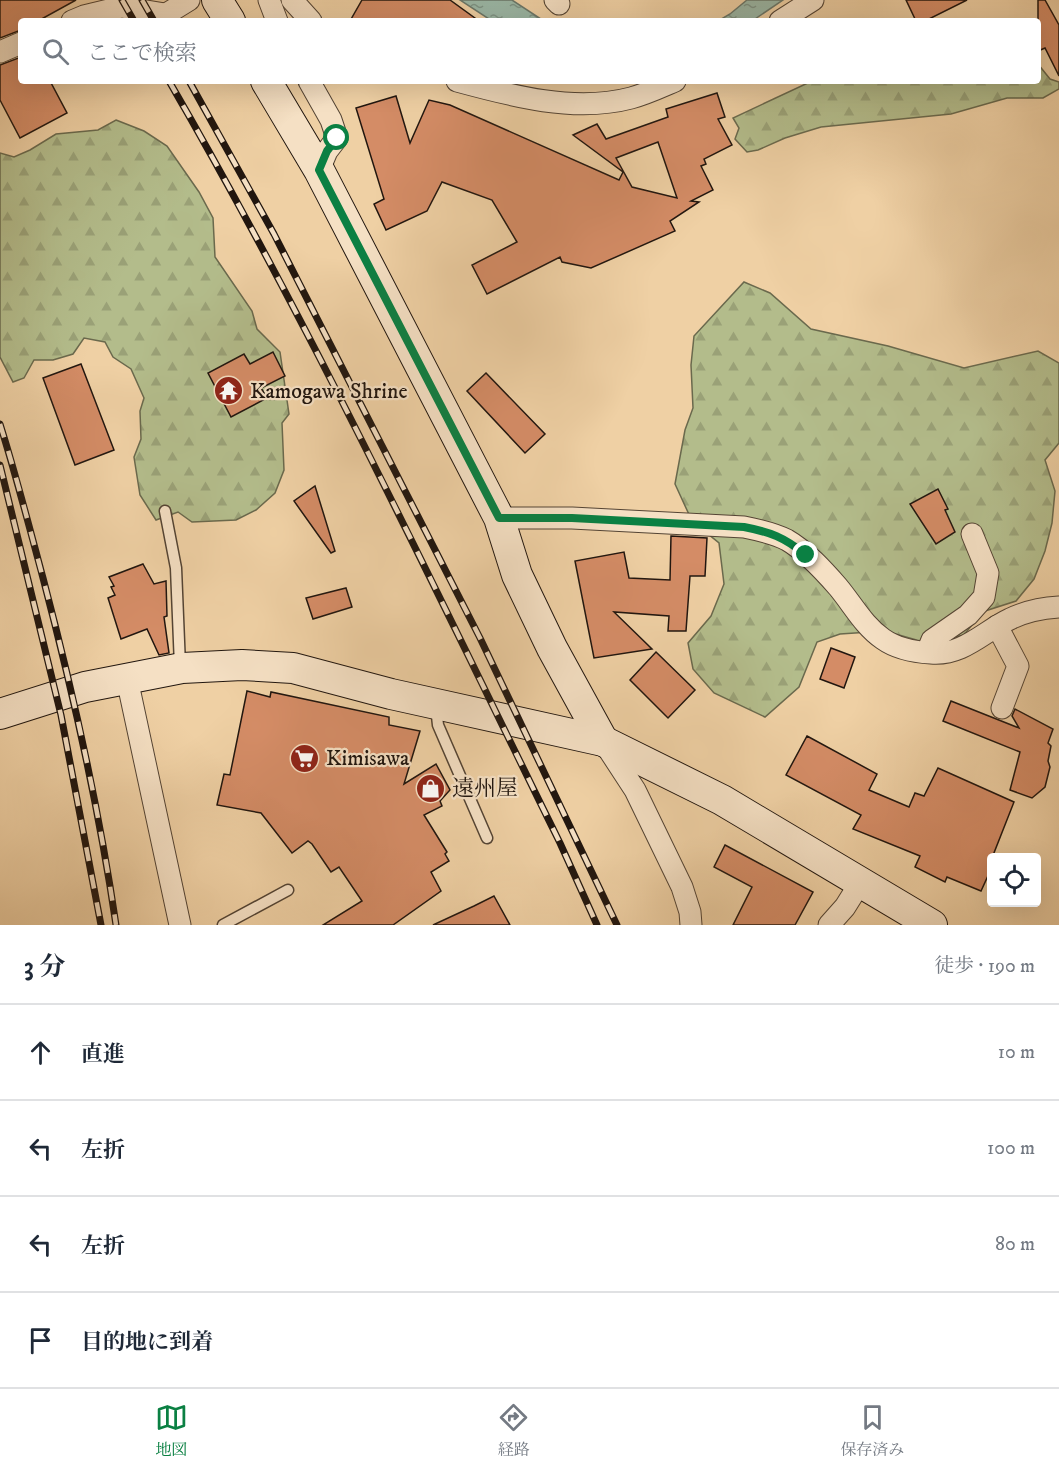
<!DOCTYPE html>
<html lang="ja">
<head>
<meta charset="utf-8">
<style>
	:root { --surface:#fff; --page:#f2f2f3; --text:#1f2937; --muted:#747a83; --line:#e0e1e3; --accent:#0b8043 }
	body { margin:0; font-family:"IM FELL DW Pica","Noto Serif JP",serif; background:var(--page); color:var(--text) }
	.controls { position:absolute; right:18px; bottom:18px; display:grid; overflow:hidden; border-radius:6px; box-shadow:0 6px 24px #0002 }
	.controls button { width:54px; height:54px; display:grid; place-items:center; padding:0; border:0; border-bottom:2px solid var(--line); background:var(--surface); color:var(--text); font:30px sans-serif }
	.stop { position:absolute; width:18px; height:18px; margin:-14px; border:4px solid #0b8043; border-radius:50%; background:#fff }
	.stop.end { background:#0b8043; border-color:#fff; box-shadow:0 2px 6px #0008 }
	.list { margin:0; padding:0; list-style:none }
	h2 { display:flex; justify-content:space-between; align-items:center; height:78px; margin:0; padding:0 24px; font-size:26px }
	h2 small { font-size:20px; font-weight:400; color:var(--muted) }
	.list li { display:grid; grid-template-columns:39px 1fr auto; gap:18px; align-items:center; box-sizing:border-box; height:96px; padding:0 24px; border-top:2px solid var(--line) }
	.list b { display:block; font-size:22px; white-space:nowrap }
	.list em { font-size:20px; font-style:normal; color:var(--muted) }
	.icon { flex:none; width:33px; height:33px; fill:none; stroke:currentColor; stroke-width:2; stroke-linecap:round; stroke-linejoin:round }
	.map { position:relative; flex:none; width:1059px; height:925px; overflow:hidden }
	.search { position:absolute; background:var(--surface); box-shadow:0 6px 24px #0002; left:18px; right:18px; top:18px; height:66px; display:flex; align-items:center; gap:15px; box-sizing:border-box; padding:0 21px; border-radius:6px; color:var(--muted); font-size:22px }
	.sheet { height:462px; background:var(--surface) }
	nav { display:flex; justify-content:space-around; align-items:center; box-sizing:border-box; height:84px; border-top:2px solid var(--line); background:var(--surface); font-size:16px; color:var(--muted) }
	nav a { display:grid; justify-items:center; gap:3px }
	nav .on { color:var(--accent) }
	.map>svg:first-child { display:block }
	.forest { fill:url(#forest-firs); stroke:#6a694d; stroke-width:1.5 }
	.water { fill:url(#water-ripples); stroke:#6a776a; stroke-width:1.5 }
	.building { fill:#d48c66; stroke:#21160f; stroke-width:1.5; fill-rule:evenodd }
	.lines { fill:none; stroke-linecap:round; stroke-linejoin:round }
	.lane-casing { stroke:#544434; stroke-width:13 }
	.street-casing { stroke:#544434; stroke-width:23 }
	.secondary-casing { stroke:#21160f; stroke-width:32 }
	.lane { stroke:#f5e0c4; stroke-width:10 }
	.street { stroke:#f5e0c4; stroke-width:21 }
	.secondary { stroke:#f5e0c4; stroke-width:30 }
	.rail-casing { stroke:#21160f; stroke-width:7 }
	.rail { stroke:#f5e0c4; stroke-width:4.5; stroke-dasharray:14; stroke-linecap:butt }
	.route { stroke:#0b8043; stroke-width:8 }
	.labels { text-anchor:middle; dominant-baseline:central; stroke-width:4.5; stroke-linejoin:round; paint-order:stroke }
	.poi-label { font-size:22px; fill:#21160f; stroke:#f5e0c4; text-anchor:start }
</style>
</head>
<body>
<div class="map">
<svg width="1059" height="925" viewBox="0 0 1059 925">
	<defs>
		<pattern id="forest-firs" width="22" height="20" patternUnits="userSpaceOnUse" patternTransform="scale(1.5)"><rect width="22" height="20" fill="#b3bc8b"/><path d="M5 1l3.5 6h-7zM16 11l3.5 6h-7z" fill="#9aa177"/></pattern>
		<pattern id="water-ripples" width="26" height="14" patternUnits="userSpaceOnUse" patternTransform="scale(1.5)"><rect width="26" height="14" fill="#9ab7a6"/><path d="M2 4q2-2 4 0t4 0M15 11q2-2 4 0t4 0" fill="none" stroke="#7d9486"/></pattern>
	</defs>
	<rect width="100%" height="100%" fill="#efd0a4"/>
	<filter id="stains"><feTurbulence type="fractalNoise" baseFrequency=".00333" numOctaves="4"/><feColorMatrix values="0 0 0 0 .2 0 0 0 0 .09 0 0 0 0 .02 0 0 0 .5 -.17"/></filter>
	<radialGradient id="worn" r=".72"><stop offset=".6" stop-color="#630" stop-opacity="0"/><stop offset="1" stop-color="#630" stop-opacity=".3"/></radialGradient>
	<g class="forest">
		<path d="M1038 64 1050 79 1059 82V89L1043 98H1007L951 114 821 127 785 138 758 150 747 152 735 139 739 128 733 118 812 81H1038Z"/>
		<path d="M116 120 144 131 167 146 199 192 213 218 215 257 252 311 257 329 280 352 289 414 282 423 284 470 275 493 256 510 236 520 192 522 178 512 156 520 140 495 134 457 141 439 140 411 144 398 131 369 113 357 105 342 84 338 73 354 53 360H34L24 378 13 382 0 357V153L14 157 30 150 56 134 98 130Z"/>
		<path d="M744 282 770 293 811 329 888 346 964 368 1038 351 1059 363V443L1045 460 1055 491 1052 523 1045 551 1034 579 1016 601 982 612 964 635 927 643 885 631 840 634 817 642 799 687 765 717 714 693 693 669 688 643 711 616 724 584 719 543 692 521 675 484 685 430 693 408 691 365 694 336Z"/>
	</g>
	<g class="water">
		<path d="M460 0H512L544 21H492Z"/>
		<path d="M747 0H783L752 21H718L730 14Z"/>
	</g>
	<g class="building">
		<path d="M0 0H76L38 21H21V30L0 38Z"/>
		<path d="M362 0H450L479 21H350Z"/>
		<path d="M906 0H967L925 21H916Z"/>
		<path d="M1038 0H1045L1059 25V76L1045 48 1038 51Z"/>
		<path d="M21 57V81H50L67 113 20 138 0 100V65Z"/>
		<path d="M717 93 725 117 718 119 732 145 704 159 706 164 701 166 713 190 691 201 699 202 670 221 675 231 591 268 562 262 560 257 487 294 472 265 517 242 492 200 442 182 427 211 386 230 374 204 384 199 356 108 396 96 410 143 429 100 450 105 619 180 623 172 573 135 597 124 606 139 668 117 666 109ZM658 142 677 198 632 187 616 158Z"/>
		<path d="M273 352 285 376 261 388 267 398 231 417 208 373 244 354 250 364Z"/>
		<path d="M81 364 114 450 75 465 43 378Z"/>
		<path d="M486 373 545 434 525 453 467 391Z"/>
		<path d="M315 486 335 551 331 553 294 501Z"/>
		<path d="M938 489 948 509 945 510 955 532 936 544 910 504Z"/>
		<path d="M671 536 707 538 705 576H690L686 631H668L669 616 614 612 652 649 594 658 575 561 624 552 629 578 670 580Z"/>
		<path d="M143 564 154 584 166 581 167 616 164 617 169 653 159 655 147 629 121 639 108 598 115 595 111 587 114 586 109 577Z"/>
		<path d="M346 588 352 607 313 619 306 598Z"/>
		<path d="M831 648 855 657 844 688 820 679Z"/>
		<path d="M656 652 695 690 668 718 630 680Z"/>
		<path d="M247 691 270 697 271 692 389 717V725L420 731 404 784 436 764 450 790 440 801 442 806 424 815 447 852 445 854 449 861 431 872 441 891 393 925H323L362 901 339 867 331 872 312 844 308 841 292 853 261 813 217 805 224 774 230 775Z"/>
		<path d="M951 701 1019 728 1012 716 1015 709 1053 729 1048 743 1051 746 1048 761 1050 767 1045 787 1032 798 1010 790 1020 752 943 721Z"/>
		<path d="M807 736 877 774 869 790 909 807 915 793 924 796 938 768 1014 802 992 858V867L981 891 947 877 945 882 915 867 920 856 853 829 861 815 786 775Z"/>
		<path d="M725 845 813 892 795 925H733L752 887 714 867Z"/>
		<path d="M494 896 510 925H433L474 906Z"/>
	</g>
	<g class="lines">
		<defs>
			<g id="lane">
				<path d="M165 511 176 568 180 666"/>
				<path d="M436 707 438 725 487 838"/>
				<path d="M223 925 288 890"/>
			</g>
			<g id="street">
				<path d="M269 0 277 21"/>
				<path d="M292 0 311 21"/>
				<path d="M555 0 559 4"/>
				<path d="M72 21 84 16 121 7 165 14"/>
				<path d="M155 21 189 0"/>
				<path d="M780 21 813 0"/>
				<path d="M0 52 21 43"/>
				<path d="M309 81 331 120 337 138 327 151 319 170"/>
				<path d="M457 81C512 96 575 113 631 98 646 94 661 87 675 81"/>
				<path d="M499 518H572L744 527C759 530 773 533 787 540 806 551 824 571 838 587 853 605 864 626 883 639 897 649 914 652 931 653 963 656 984 631 1010 619 1024 612 1043 608 1059 607"/>
				<path d="M997 626 1018 666 1002 708"/>
				<path d="M927 652 932 640 968 615 984 597 988 573 972 534"/>
				<path d="M127 679 180 925"/>
				<path d="M603 741 635 790 682 887 690 912 691 925"/>
				<path d="M829 925 845 907 860 883"/>
			</g>
			<g id="secondary">
				<path d="M217 0 230 21"/>
				<path d="M266 81 319 170 499 518 517 575 552 648 603 741"/>
				<path d="M0 714 85 687 182 668 242 665 293 668 391 694 603 741 722 800 932 925"/>
			</g>
		</defs>
		<use href="#lane" class="lane-casing"/>
		<use href="#street" class="street-casing"/>
		<use href="#secondary" class="secondary-casing"/>
		<use href="#lane" class="lane"/>
		<use href="#street" class="street"/>
		<use href="#secondary" class="secondary"/>
		<defs>
			<g id="rail">
				<path d="M122 0 134 21"/>
				<path d="M142 0 154 21"/>
				<path d="M169 81C312 328 434 587 560 843L597 925"/>
				<path d="M189 81 274 234 480 638 617 925"/>
				<path d="M0 424C16 475 29 526 43 578 73 692 99 808 116 925"/>
				<path d="M0 465 61 715 101 925"/>
			</g>
		</defs>
		<use href="#rail" class="rail-casing"/>
		<use href="#rail" class="rail"/>
	</g>
	<g class="lines">
		<path class="route" d="M337 138 327 151 319 170 499 518H572L744 527C770 532 784 537 806 555"/>
	</g>
	<defs>
		<symbol id="temple-disc" viewBox="-11 -11 22 22"><circle r="9.5" fill="#8f2418" stroke="#f5e0c4"/><path d="M0-6L5-2H3V0L6.5 2.5H4V6H1.5V3h-3V6H-4V2.5H-6.5L-3 0V-2H-5Z" fill="#fff"/></symbol>
		<symbol id="supermarket-disc" viewBox="-11 -11 22 22"><circle r="9.5" fill="#8f2418" stroke="#f5e0c4"/><path d="M-6-5.5h2.5l.6 2H6L4.5 2H-2.5L-4.4-4H-6ZM-1.5 3.2a1.3 1.3 0 1 0 .1 0ZM3 3.2a1.3 1.3 0 1 0 .1 0Z" fill="#fff"/></symbol>
		<symbol id="shop-disc" viewBox="-11 -11 22 22"><circle r="9.5" fill="#8f2418" stroke="#f5e0c4"/><path d="M-5-2.5h2.3a2.7 3.5 0 0 1 5.4 0H5L5.5 6h-11ZM-1.5-2.5h3a1.5 2.3 0 0 0-3 0Z" fill="#fff"/></symbol>
	</defs>
	<g fill-rule="evenodd">
		<use href="#temple-disc" x="212" y="374" width="33" height="33"/>
		<use href="#supermarket-disc" x="288" y="742" width="33" height="33"/>
		<use href="#shop-disc" x="414" y="772" width="33" height="33"/>
	</g>
	<g class="labels">
		<g class="poi-label">
			<text x="250" y="391">Kamogawa Shrine</text>
			<text x="326" y="758">Kimisawa</text>
			<text x="452" y="788">遠州屋</text>
		</g>
	</g>
	<rect width="100%" height="100%" filter="url(#stains)"/>
	<rect width="100%" height="100%" fill="url(#worn)"/>
</svg>
<div class="controls">
<button><svg class="icon" aria-label="locate" viewBox="0 0 24 24"><circle cx="12" cy="12" r="6"/><path d="M12 2v4M12 18v4M2 12h4M18 12h4"/></svg></button>
</div>
<div class="stop" style="left:337px;top:138px"></div>
<div class="stop end" style="left:806px;top:555px"></div>
<div class="search"><svg class="icon" aria-label="search" viewBox="0 0 24 24"><circle cx="10" cy="10" r="6"/><path d="M15 15l6 6"/></svg>ここで検索</div>
</div>
<section class="sheet">
<h2>3 分<small>徒歩 · 190 m</small></h2>
<ul class="list">
<li><svg class="icon" aria-label="ahead" viewBox="0 0 24 24"><path d="M12 20V5M6 11l6-6 6 6"/></svg><div><b>直進</b></div><em>10 m</em></li>
<li><svg class="icon" aria-label="left" viewBox="0 0 24 24"><path d="M17 20v-9H6M10 6l-5 5 5 5"/></svg><div><b>左折</b></div><em>100 m</em></li>
<li><svg class="icon" aria-label="left" viewBox="0 0 24 24"><path d="M17 20v-9H6M10 6l-5 5 5 5"/></svg><div><b>左折</b></div><em>80 m</em></li>
<li><svg class="icon" aria-label="arrive" viewBox="0 0 24 24"><path d="M6 21V4h12l-3 4 3 4H6"/></svg><div><b>目的地に到着</b></div></li>
</ul>
</section>
<nav>
<a class="on"><svg class="icon" aria-label="map" viewBox="0 0 24 24"><path d="M3 6l6-2 6 2 6-2v14l-6 2-6-2-6 2zM9 4v14M15 6v14"/></svg>地図</a>
<a><svg class="icon" aria-label="directions" viewBox="0 0 24 24"><path d="M12 3l9 9-9 9-9-9zM9 14v-3h6M13 9l2 2-2 2"/></svg>経路</a>
<a><svg class="icon" aria-label="saved" viewBox="0 0 24 24"><path d="M7 4h10v16l-5-4-5 4z"/></svg>保存済み</a>
</nav>
</body>
</html>
